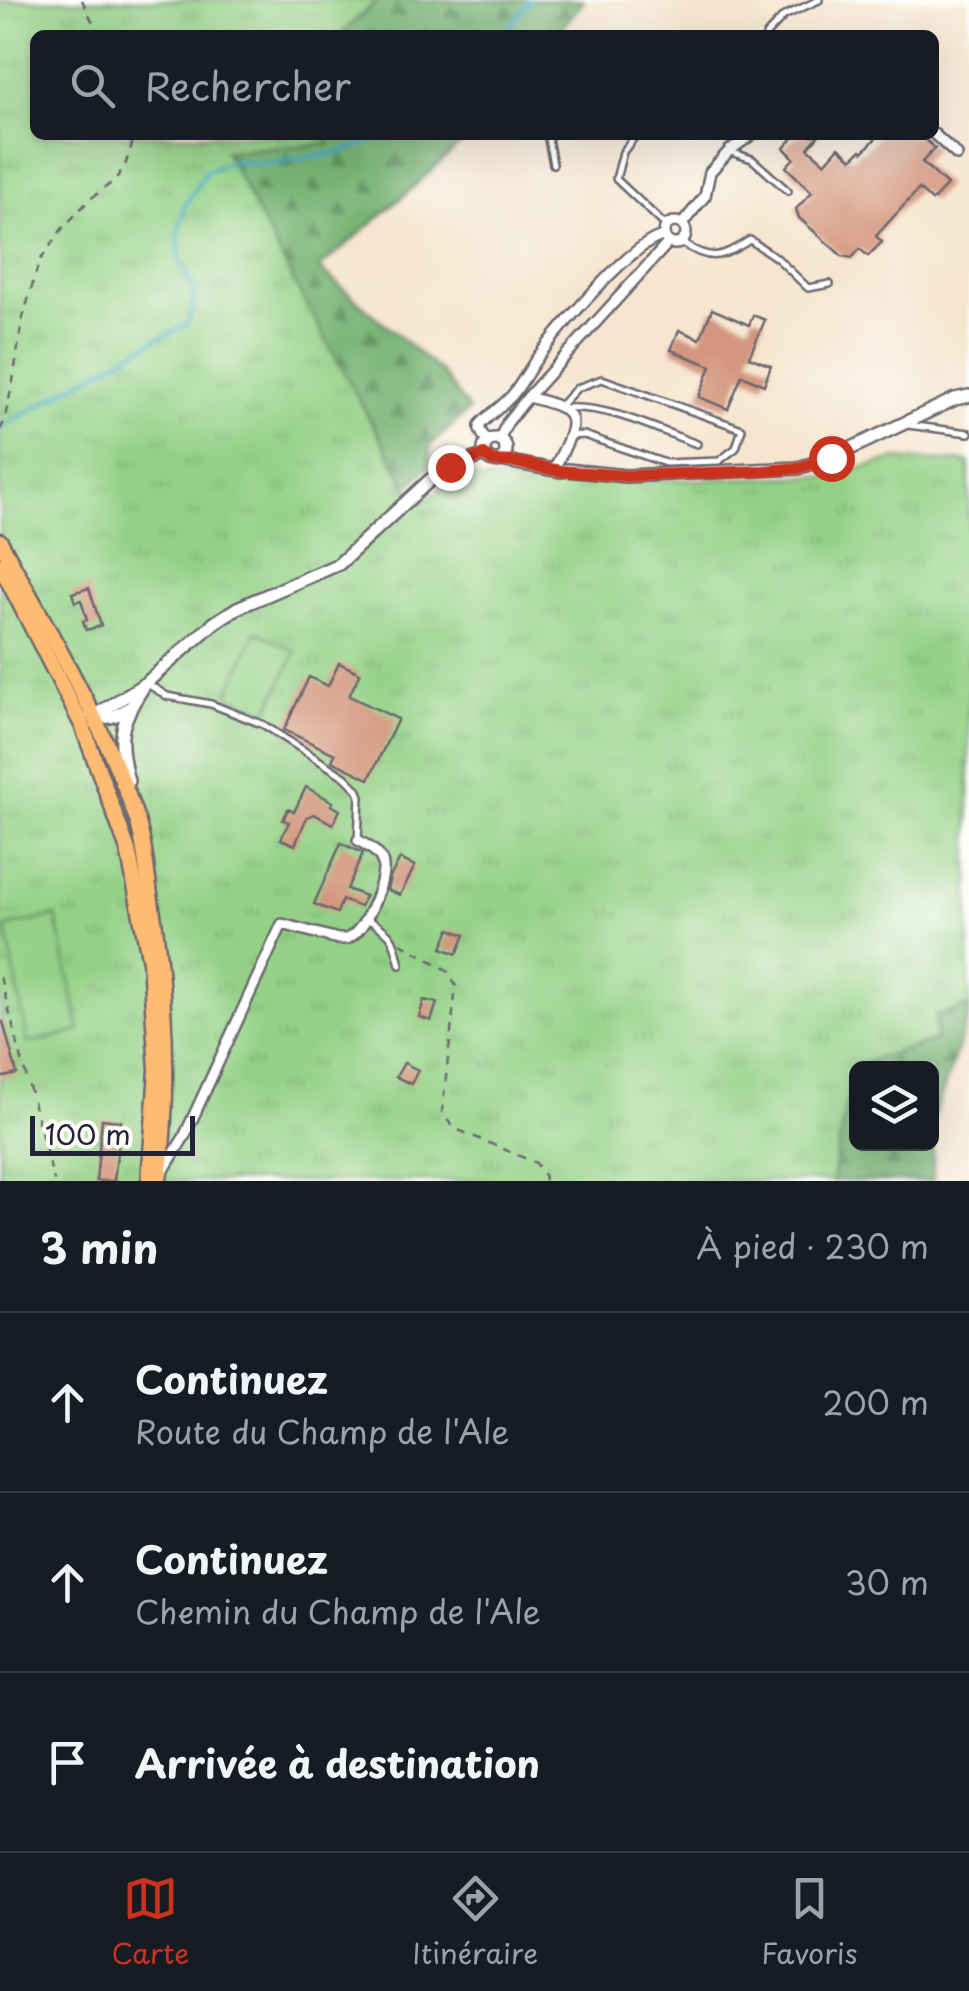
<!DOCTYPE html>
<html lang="fr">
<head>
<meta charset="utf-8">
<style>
	:root { --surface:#171b24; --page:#20242c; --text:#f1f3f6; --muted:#9ea1a6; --line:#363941; --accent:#c8321e }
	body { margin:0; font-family:"Playpen Sans",sans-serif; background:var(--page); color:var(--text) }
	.controls { position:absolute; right:30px; bottom:30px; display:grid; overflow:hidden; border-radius:15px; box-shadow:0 10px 40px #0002 }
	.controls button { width:90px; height:90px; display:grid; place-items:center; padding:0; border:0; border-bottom:2px solid var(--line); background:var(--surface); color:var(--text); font:50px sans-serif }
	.scale { position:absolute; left:30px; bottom:25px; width:165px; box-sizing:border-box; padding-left:10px; border:5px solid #22223b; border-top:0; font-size:28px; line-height:35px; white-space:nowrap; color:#22223b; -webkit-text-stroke:8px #fdfcf7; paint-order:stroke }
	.stop { position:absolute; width:30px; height:30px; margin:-22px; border:8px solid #c8321e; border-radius:50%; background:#fff }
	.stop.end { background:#c8321e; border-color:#fff; box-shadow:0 2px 10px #0008 }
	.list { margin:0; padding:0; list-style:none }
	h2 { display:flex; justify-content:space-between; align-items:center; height:130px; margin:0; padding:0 40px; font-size:42px }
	h2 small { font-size:32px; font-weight:400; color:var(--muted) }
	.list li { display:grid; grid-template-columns:65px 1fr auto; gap:30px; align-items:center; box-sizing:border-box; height:180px; padding:0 40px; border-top:2px solid var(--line) }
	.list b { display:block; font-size:38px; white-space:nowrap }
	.list p { margin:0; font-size:32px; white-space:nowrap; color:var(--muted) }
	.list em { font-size:32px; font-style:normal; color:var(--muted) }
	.icon { flex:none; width:55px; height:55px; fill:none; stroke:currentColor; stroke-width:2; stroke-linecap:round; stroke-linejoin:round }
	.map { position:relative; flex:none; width:969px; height:1181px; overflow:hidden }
	.search { position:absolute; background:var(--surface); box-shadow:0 10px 40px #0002; left:30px; right:30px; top:30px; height:110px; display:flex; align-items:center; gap:25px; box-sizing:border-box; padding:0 35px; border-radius:15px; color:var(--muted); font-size:38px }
	.sheet { height:670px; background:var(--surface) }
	nav { display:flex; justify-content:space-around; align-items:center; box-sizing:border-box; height:140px; border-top:2px solid var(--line); background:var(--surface); font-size:28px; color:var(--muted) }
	nav a { display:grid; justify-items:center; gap:5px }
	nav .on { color:var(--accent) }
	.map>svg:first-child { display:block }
	.grass { fill:url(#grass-tufts); stroke:#5b7a61; stroke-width:2.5 }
	.forest { fill:url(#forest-firs); stroke:#4c6a58; stroke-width:2.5; fill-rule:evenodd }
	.park { fill:#94d187; stroke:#5b7a61; stroke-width:2.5 }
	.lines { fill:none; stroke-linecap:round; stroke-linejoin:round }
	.stream { stroke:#46a9c6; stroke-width:4 }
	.building { fill:#d4967e }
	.service-casing { stroke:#6c676f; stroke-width:10 }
	.minor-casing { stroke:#6c676f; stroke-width:14 }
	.tertiary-casing { stroke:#6c676f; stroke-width:16 }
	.primary-casing { stroke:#6c676f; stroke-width:19 }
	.path { stroke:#6c676f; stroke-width:2.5; stroke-dasharray:8 8; stroke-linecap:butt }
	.service { stroke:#fff; stroke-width:5 }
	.minor { stroke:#fff; stroke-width:9 }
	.tertiary { stroke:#fff; stroke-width:11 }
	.primary { stroke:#ffbb71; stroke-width:14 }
	.route { stroke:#c8321e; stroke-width:12 }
</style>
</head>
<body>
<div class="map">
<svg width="969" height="1181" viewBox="0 0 969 1181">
	<defs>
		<pattern id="grass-tufts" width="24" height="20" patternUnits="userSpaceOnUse" patternTransform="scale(2.5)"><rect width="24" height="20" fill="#94d187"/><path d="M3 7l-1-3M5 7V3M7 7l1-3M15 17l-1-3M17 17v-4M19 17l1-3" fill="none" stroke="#7fb375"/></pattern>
		<pattern id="forest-firs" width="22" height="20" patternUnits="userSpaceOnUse" patternTransform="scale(2.5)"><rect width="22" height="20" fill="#77b374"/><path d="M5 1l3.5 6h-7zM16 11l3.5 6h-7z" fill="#619160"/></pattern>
	</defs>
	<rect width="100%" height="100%" fill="#fdfcf7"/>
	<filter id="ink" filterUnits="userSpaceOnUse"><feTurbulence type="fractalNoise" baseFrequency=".01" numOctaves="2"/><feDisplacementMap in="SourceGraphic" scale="20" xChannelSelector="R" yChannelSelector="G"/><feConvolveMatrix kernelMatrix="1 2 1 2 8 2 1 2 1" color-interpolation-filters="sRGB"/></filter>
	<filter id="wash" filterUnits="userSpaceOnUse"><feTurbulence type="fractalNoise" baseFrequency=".0048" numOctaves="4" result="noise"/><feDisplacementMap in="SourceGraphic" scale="40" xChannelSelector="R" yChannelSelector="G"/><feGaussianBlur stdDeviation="2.25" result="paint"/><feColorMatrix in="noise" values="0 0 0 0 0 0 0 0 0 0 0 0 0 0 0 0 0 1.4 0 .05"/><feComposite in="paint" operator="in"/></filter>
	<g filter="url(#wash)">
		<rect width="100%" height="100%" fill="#f6e6d0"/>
		<path class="grass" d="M0 0H378L340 35H35V135H324L331 144 226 151 293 280 417 504 460 478 564 483 829 476 897 459 969 462V1007L936 1015V1040L853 1066 832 1181H0Z"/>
		<g class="forest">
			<path d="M378 0H585L556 35H340Z"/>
			<path d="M324 135H470L408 192 319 268 441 372 469 410 431 445 429 466 408 488 293 280 225 151 330 144Z"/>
			<path d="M969 1007V1015L933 1120V1181H832L853 1066 936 1040V1015ZM932 1068V1144H856V1068Z"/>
		</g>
		<g class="park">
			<path d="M256 631 296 652 267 712 228 695Z"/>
			<path d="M56 916 80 1031 28 1043 6 927Z"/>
		</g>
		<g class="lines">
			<g class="stream">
				<path d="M503 35 530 0"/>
				<path d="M0 428 140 348 186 325 193 311 194 290 181 264 178 234 184 207 206 171 231 161 263 164 337 153 391 135"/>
			</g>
		</g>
		<g id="blocks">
			<g class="building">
				<path d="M796 135H819L808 148 825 163 839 147 852 159 861 150 863 152 879 135H920L935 148 922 162 947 185 932 201 919 189 876 236 882 242 868 256 860 249 852 258 842 256 799 218 796 209 812 192 786 167 794 158 784 148Z"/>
				<path d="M712 309 749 325 753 315 765 320 749 357 771 366 764 385 742 375 728 409 699 397 711 366 671 350 679 330 700 339Z"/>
				<path d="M89 588 101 626 86 630 83 621 87 620 81 600 75 602 72 593Z"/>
				<path d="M339 663 360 673 349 696 398 719 369 779 332 761 335 754 284 730 309 677 328 686Z"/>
				<path d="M306 787 333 802 331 805 340 810 333 824 314 814 307 817 295 845 281 839 289 822 283 820 288 809 294 812Z"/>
				<path d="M341 843 363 853 347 889 365 896 360 907 342 900 337 913 314 904Z"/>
				<path d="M400 859 415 866 400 895 387 890 390 877Z"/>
				<path d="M450 929 465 935 457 954 442 948Z"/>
				<path d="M424 1000 437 1003 431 1021 419 1017Z"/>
				<path d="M0 1022H3L17 1074 0 1078Z"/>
				<path d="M404 1063 418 1070 411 1084 396 1077Z"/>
				<path d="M102 1119 121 1121 114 1181H96Z"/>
			</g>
		</g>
	</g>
	<g filter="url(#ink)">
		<use href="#blocks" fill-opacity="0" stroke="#6c676f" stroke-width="2.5"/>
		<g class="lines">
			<defs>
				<g id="service">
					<path d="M766 35 784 16 819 0"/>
					<path d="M551 135 548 139 553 164"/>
					<path d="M636 135 623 152 616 179 666 226"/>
					<path d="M731 152 752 159 788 191"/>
					<path d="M681 243C713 261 718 259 750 240L777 258 808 288 830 284"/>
					<path d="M560 406 577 388 602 379 742 429 736 448 719 461 665 463 584 435 570 436"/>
					<path d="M565 408C609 405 655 429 697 444"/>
					<path d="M908 425 969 433"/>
					<path d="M146 683 167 696 211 704 264 725 345 777 357 789 360 796 358 840"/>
					<path d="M367 919C393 934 393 936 400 965"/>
				</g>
				<g id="minor">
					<path d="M934 134 957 155"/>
					<circle cx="675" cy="233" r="11"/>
					<path d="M682 224 705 196 710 172 729 151 751 135"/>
					<path d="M528 397C582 410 580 418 556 465"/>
					<path d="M499 440 507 423 528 397 668 243"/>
					<path d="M487 442 480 430V425C490 413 505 405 514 393 524 380 531 366 540 354 563 325 631 243 663 236"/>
					<path d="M161 1175 184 1137 282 924 338 939C347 939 346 940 353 935 367 925 388 877 382 861 378 851 367 846 358 840"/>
				</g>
				<g id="tertiary">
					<circle cx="495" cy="450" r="11"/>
					<path d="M500 460 560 471 567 470 626 476 798 468 831 458 955 399 969 396"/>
					<path d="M90 714C107 720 114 718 129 708"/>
					<path d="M94 716 146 683 214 623 237 608 339 564 431 479 451 467 485 455"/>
					<path d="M128 781C117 739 119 723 144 686"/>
				</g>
				<g id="primary">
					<path d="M0 541C49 632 103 721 137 820 145 843 146 870 150 894 166 990 170 1085 159 1181"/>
					<path d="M0 565 82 725 128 850 150 962 157 1070 149 1181"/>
				</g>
			</defs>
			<use href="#service" class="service-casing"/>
			<use href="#minor" class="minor-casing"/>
			<use href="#tertiary" class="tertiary-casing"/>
			<use href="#primary" class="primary-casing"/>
			<g class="path">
				<path d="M82 0 99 35"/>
				<path d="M0 430 4 422 13 381 22 321 39 262 62 229 89 200 115 180 125 166 135 135"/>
				<path d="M401 943 447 970 456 986 442 1113 454 1128 536 1163 545 1177 544 1181"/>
				<path d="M0 977 54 1181"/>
			</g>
			<use href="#service" class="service"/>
			<use href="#minor" class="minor"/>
			<use href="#tertiary" class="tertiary"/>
			<use href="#primary" class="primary"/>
		</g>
	</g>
	<g class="lines" filter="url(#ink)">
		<path class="route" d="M450 467 484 455 492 461 515 462 560 471 626 476 764 471 798 468 831 458"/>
	</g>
</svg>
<div class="controls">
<button><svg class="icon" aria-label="layers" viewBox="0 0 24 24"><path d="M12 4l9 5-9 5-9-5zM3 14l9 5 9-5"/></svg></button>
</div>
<div class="scale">100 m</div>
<div class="stop" style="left:831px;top:458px"></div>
<div class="stop end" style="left:450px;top:467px"></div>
<div class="search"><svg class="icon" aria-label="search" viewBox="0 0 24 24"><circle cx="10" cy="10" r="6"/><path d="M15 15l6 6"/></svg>Rechercher</div>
</div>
<section class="sheet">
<h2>3 min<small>À pied · 230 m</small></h2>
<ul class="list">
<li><svg class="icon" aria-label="ahead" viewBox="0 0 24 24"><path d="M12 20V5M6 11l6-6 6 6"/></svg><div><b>Continuez</b><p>Route du Champ de l'Ale</p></div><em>200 m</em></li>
<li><svg class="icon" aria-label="ahead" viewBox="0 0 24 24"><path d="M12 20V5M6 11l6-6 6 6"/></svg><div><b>Continuez</b><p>Chemin du Champ de l'Ale</p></div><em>30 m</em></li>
<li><svg class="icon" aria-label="arrive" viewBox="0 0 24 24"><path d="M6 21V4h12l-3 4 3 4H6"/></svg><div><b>Arrivée à destination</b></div></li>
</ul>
</section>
<nav>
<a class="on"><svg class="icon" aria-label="map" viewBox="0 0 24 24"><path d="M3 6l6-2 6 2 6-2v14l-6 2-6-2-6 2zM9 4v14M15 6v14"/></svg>Carte</a>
<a><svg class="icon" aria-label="directions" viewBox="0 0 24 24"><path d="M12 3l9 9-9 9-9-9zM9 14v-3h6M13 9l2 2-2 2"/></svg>Itinéraire</a>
<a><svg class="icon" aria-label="saved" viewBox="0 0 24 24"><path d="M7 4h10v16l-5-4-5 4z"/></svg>Favoris</a>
</nav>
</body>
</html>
